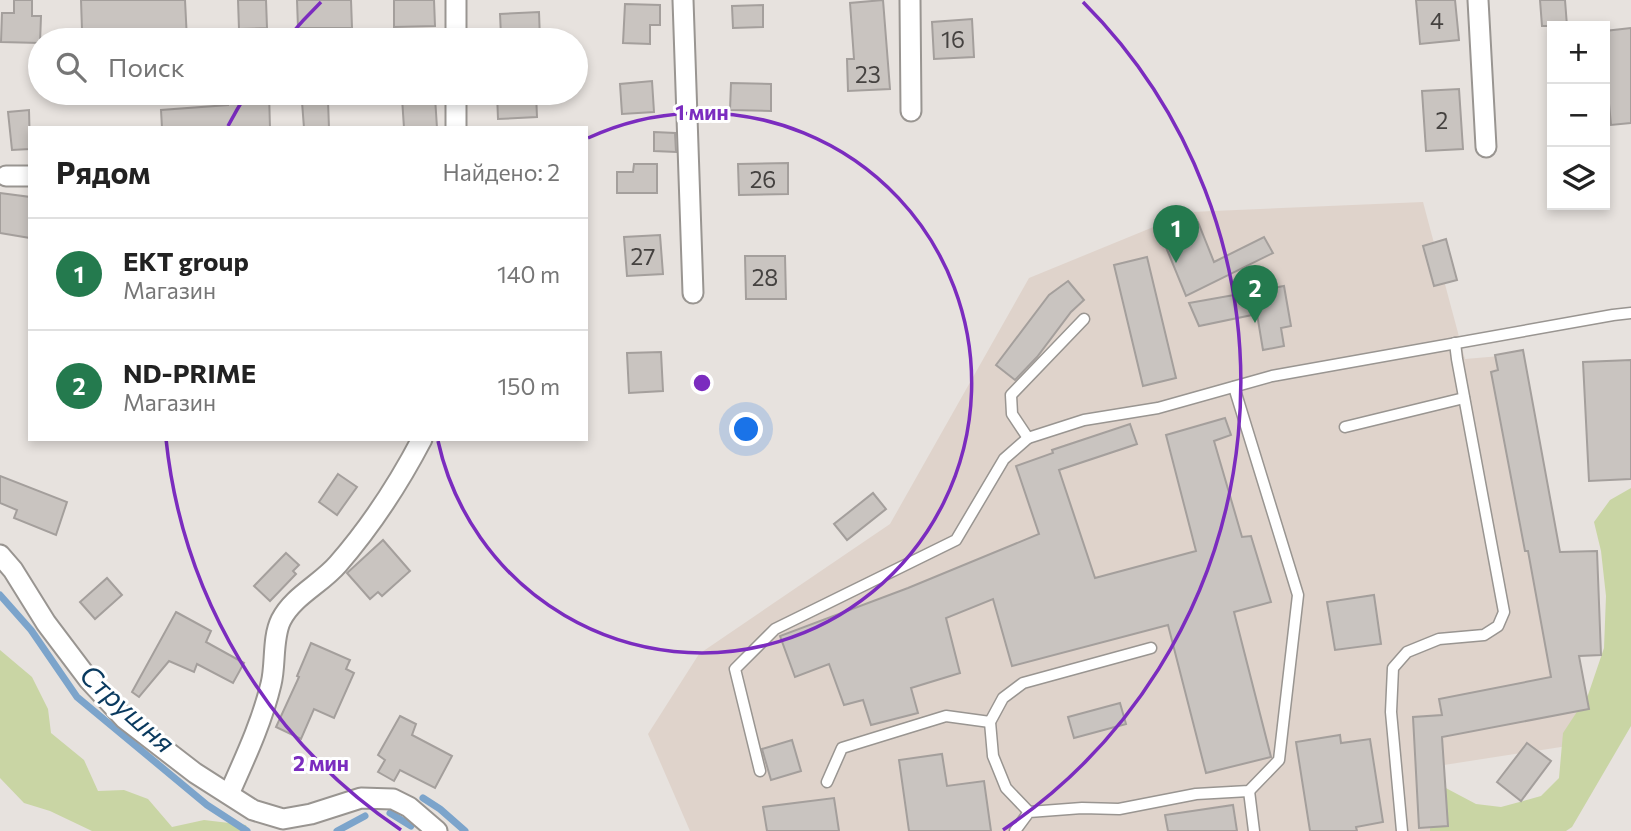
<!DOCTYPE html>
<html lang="ru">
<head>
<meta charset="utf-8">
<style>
	:root { --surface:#fff; --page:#f6f6f6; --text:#222; --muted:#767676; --line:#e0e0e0; --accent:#247a4e }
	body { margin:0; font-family:Commissioner,sans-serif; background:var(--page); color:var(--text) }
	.controls { position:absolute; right:21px; top:21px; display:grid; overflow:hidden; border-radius:0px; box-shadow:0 4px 10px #0003 }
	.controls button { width:63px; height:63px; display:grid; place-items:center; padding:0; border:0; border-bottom:2px solid var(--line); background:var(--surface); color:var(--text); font:35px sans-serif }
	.you { position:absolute; left:747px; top:430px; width:24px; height:24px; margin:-18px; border:5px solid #fff; border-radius:50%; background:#1a73e8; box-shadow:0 0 0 10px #1a73e833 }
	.badge { display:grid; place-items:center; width:46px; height:46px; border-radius:50%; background:var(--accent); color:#fff; font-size:23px; font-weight:700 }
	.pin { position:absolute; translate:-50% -58px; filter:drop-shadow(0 2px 4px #0008) }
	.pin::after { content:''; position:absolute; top:37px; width:24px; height:21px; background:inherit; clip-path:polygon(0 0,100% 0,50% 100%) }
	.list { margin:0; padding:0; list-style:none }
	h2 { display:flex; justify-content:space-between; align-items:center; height:91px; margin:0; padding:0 28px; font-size:30px }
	h2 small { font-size:23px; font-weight:400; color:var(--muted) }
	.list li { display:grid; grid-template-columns:46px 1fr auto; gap:21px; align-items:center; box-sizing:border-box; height:112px; padding:0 28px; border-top:2px solid var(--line) }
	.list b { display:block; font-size:26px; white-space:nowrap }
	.list p { margin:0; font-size:23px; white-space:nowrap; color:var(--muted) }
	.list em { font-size:23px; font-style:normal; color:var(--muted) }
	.icon { flex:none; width:38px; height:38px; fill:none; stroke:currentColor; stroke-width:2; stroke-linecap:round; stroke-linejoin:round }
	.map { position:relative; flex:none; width:1631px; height:831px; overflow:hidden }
	.search { position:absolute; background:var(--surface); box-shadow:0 4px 10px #0003; left:28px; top:28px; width:560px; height:77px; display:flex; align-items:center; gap:18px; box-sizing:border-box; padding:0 24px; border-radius:38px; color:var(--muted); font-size:26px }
	.panel { position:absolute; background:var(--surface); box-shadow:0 4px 10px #0003; left:28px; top:126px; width:560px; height:315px; border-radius:0px }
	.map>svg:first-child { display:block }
	.built { fill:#dfd3cb }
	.green { fill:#c9d5a4 }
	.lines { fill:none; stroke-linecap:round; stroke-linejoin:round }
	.stream { stroke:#7ca4cb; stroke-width:7 }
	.building { fill:#c9c4c0; stroke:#a49f9c; stroke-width:2 }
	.lane-casing { stroke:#999591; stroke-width:13 }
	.street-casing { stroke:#999591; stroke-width:23 }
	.lane { stroke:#fff; stroke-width:10 }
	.street { stroke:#fff; stroke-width:19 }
	.ring { fill:none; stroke:#7b2cbf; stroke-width:3.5 }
	.labels { text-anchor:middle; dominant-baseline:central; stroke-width:6; stroke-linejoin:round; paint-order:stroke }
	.number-label { font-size:23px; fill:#454240 }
	.water-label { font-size:28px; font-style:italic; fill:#09395e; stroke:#fff }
	.centre { fill:#7b2cbf; stroke:#fff; stroke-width:3.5 }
	.ring-label { font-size:21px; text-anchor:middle; font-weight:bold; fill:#7b2cbf; stroke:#fff; stroke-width:6; stroke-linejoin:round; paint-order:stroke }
</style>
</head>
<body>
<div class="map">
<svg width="1631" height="831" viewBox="0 0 1631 831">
	<rect width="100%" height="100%" fill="#e7e2de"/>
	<path class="built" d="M1423 202 1465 359 1512 355 1593 742 1444 765 1450 831H690L648 734 699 654 890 524 1029 278 1190 212Z"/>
	<g class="green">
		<path d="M1631 488V726L1572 827 1566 831H1430L1431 802 1442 786 1476 804 1501 807 1541 796 1559 778 1563 733 1588 695 1604 648 1606 596 1601 551 1594 522 1610 500Z"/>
		<path d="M0 650 32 677 48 709 51 733 84 760 98 791 124 790 148 799 172 827 204 820 246 825 248 831H92L50 811 24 803 0 778Z"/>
	</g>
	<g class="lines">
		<g class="stream">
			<path d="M0 595 31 630 77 697 207 805 247 831"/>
			<path d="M423 798 440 809 465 831"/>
			<path d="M390 813 411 826"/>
			<path d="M337 831 365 816"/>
		</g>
	</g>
	<g class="building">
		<path d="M14 0H32V16H41L40 43 1 42 2 13H14Z"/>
		<path d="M81 0H185L187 40H140V30H82Z"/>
		<path d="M238 0H266L267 28 239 29Z"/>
		<path d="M297 0H351L352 28H298Z"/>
		<path d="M394 0H434L435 26 394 27Z"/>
		<path d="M883 0 890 89 848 91 847 59H854L850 3Z"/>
		<path d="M1416 0H1455L1459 40 1420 44Z"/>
		<path d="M1540 0H1565L1567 26H1542Z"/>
		<path d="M625 4 660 5V25H650V44L623 43Z"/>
		<path d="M763 5V27L733 28 732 6Z"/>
		<path d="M539 12 540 40H520V35L501 36 500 14Z"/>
		<path d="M972 19 974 57 934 59 932 22Z"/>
		<path d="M1631 28V123L1611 125 1605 60V31Z"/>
		<path d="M652 81 654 112 622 114 620 84Z"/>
		<path d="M731 83 771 84V111L730 110Z"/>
		<path d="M1459 89 1463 149 1426 151 1422 91Z"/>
		<path d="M228 93H269L270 128H162L161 110 228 105Z"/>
		<path d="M497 93H536L537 117 498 119Z"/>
		<path d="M435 97 437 128H404L402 98Z"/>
		<path d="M328 101 329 128H304L302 102Z"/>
		<path d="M29 110 30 149 12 150 8 112Z"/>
		<path d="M654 132 675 133 676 152 654 151Z"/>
		<path d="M788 163V194L739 195 738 164Z"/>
		<path d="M634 164H657V193H617V172H633Z"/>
		<path d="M0 193 30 197V238L0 233Z"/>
		<path d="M1198 222 1214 262 1264 237 1273 253 1186 296 1161 235Z"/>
		<path d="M660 235 663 274 627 276 624 237Z"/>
		<path d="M1446 239 1457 280 1434 286 1423 246Z"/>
		<path d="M745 256H785L786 299H746Z"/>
		<path d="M1147 257 1176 378 1143 386 1114 265Z"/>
		<path d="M1068 281 1084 300 1071 312 1037 357 1015 380 996 365 1049 295Z"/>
		<path d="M1284 286 1291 326 1281 328 1284 346 1263 350 1257 314 1199 326 1189 303Z"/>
		<path d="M1523 350 1560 552 1597 551 1601 655 1579 656 1589 709 1442 737 1448 826 1419 828 1413 717 1442 715 1439 699 1551 677 1528 551H1525L1491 372 1498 370 1495 355Z"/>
		<path d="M661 352 663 391 629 393 627 353Z"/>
		<path d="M1631 360V479L1589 481 1583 362Z"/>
		<path d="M1225 418 1231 435 1214 441 1242 537 1251 536 1271 602 1234 612 1271 757 1206 773 1168 625 1012 666 993 599 946 618 960 673 911 688 918 713 871 725 863 700 844 705 829 664 795 677 780 636 908 588 1039 534 1016 466 1053 453 1052 450 1130 424 1137 444 1059 470 1095 578 1196 551 1166 435Z"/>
		<path d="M338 474 357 487 337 515 319 502Z"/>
		<path d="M0 476 67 502 56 535 14 518 17 510 0 503Z"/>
		<path d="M873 493 886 509 847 540 834 524Z"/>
		<path d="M383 540 410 571 382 596 378 592 370 599 347 573Z"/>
		<path d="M286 553 299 565 293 571 296 574 270 601 254 586Z"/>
		<path d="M107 578 122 595 95 619 80 602Z"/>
		<path d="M1374 595 1381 644 1335 650 1327 602Z"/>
		<path d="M176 612 211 631 206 642 244 663 233 683 197 664 194 672 169 661 139 697 132 692Z"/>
		<path d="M311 643 350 660 346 669 354 673 334 718 314 709 301 739 276 727 299 677 297 676Z"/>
		<path d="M1120 703 1126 724 1074 738 1068 717Z"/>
		<path d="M400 716 416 724 412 735 452 756 435 788 400 770 394 781 378 772 385 760 378 755Z"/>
		<path d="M1340 735 1341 743 1370 739 1383 822 1356 827 1357 831H1310L1296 742Z"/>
		<path d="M792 740 801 771 771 780 762 749Z"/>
		<path d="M1527 743 1551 761 1521 801 1497 782Z"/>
		<path d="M942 754 947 786 984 781 991 831H909L899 760Z"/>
		<path d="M834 798 839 831H767L763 807Z"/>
		<path d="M1233 805 1237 831H1168L1165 815Z"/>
	</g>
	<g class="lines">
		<defs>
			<g id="lane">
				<path d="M1345 427 1464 398"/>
				<path d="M1028 438 1012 414 1011 395 1084 319"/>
				<path d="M760 771 735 669 775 629 956 540 1004 459 1028 438 1084 420 1158 408 1272 376 1613 315 1631 313"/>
				<path d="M827 782 842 748 946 716 990 722"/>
				<path d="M1249 791 1254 831"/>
				<path d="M1029 812 1006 788 993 756 990 722 1003 698 1023 683 1151 648"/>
				<path d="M1015 831 1029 812 1082 808 1119 809 1196 794 1249 791 1279 760 1298 595 1234 387"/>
				<path d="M1402 831 1391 712 1393 668 1407 652 1439 639 1484 635 1498 626 1504 612 1457 359 1455 343"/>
			</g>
			<g id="street">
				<path d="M683 0 693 293"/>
				<path d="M910 0 911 111"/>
				<path d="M1478 0 1486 147"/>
				<path d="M456 40V0"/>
				<path d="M456 128V93"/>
				<path d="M6 176H30"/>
				<path d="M0 555 13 570 46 623 89 680 125 719 195 773 253 810 283 819 311 814 361 798 393 799 409 807 437 831"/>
				<path d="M229 794C245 758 262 722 271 684 276 665 272 638 281 620 293 596 321 584 338 564 371 526 399 483 422 439"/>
			</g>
		</defs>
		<use href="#lane" class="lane-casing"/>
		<use href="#street" class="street-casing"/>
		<use href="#lane" class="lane"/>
		<use href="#street" class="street"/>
	</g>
	<g class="ring">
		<path d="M588 138A270 270 0 1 1 438 441"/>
		<path d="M401 830A539 539 0 0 1 166 439M228 126A539 539 0 0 1 247 93M286 40A539 539 0 0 1 321 2M1083 2A539 539 0 0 1 1003 830"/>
	</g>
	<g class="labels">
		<g class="number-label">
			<text x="1437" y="20">4</text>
			<text x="953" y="39">16</text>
			<text x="868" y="74">23</text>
			<text x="1442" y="120">2</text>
			<text x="763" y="179">26</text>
			<text x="643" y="256">27</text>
			<text x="765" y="277">28</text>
		</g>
		<g class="water-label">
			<text transform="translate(128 708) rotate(42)">Струшня</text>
		</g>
	</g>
	<circle cx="702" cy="383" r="10" class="centre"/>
	<g class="ring-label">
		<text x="702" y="120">1 мин</text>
		<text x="321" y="771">2 мин</text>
	</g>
</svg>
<div class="controls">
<button>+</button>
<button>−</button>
<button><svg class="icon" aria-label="layers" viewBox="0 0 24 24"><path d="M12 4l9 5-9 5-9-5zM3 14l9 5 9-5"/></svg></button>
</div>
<div class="you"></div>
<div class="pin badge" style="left:1176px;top:263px">1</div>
<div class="pin badge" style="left:1255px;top:323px">2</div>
<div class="search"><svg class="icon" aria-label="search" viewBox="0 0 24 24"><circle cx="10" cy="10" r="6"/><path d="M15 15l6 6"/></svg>Поиск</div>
<section class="panel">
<h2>Рядом<small>Найдено: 2</small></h2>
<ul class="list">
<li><span class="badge">1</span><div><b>EKT group</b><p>Магазин</p></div><em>140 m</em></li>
<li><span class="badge">2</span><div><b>ND-PRIME</b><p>Магазин</p></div><em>150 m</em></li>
</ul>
</section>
</div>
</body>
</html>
